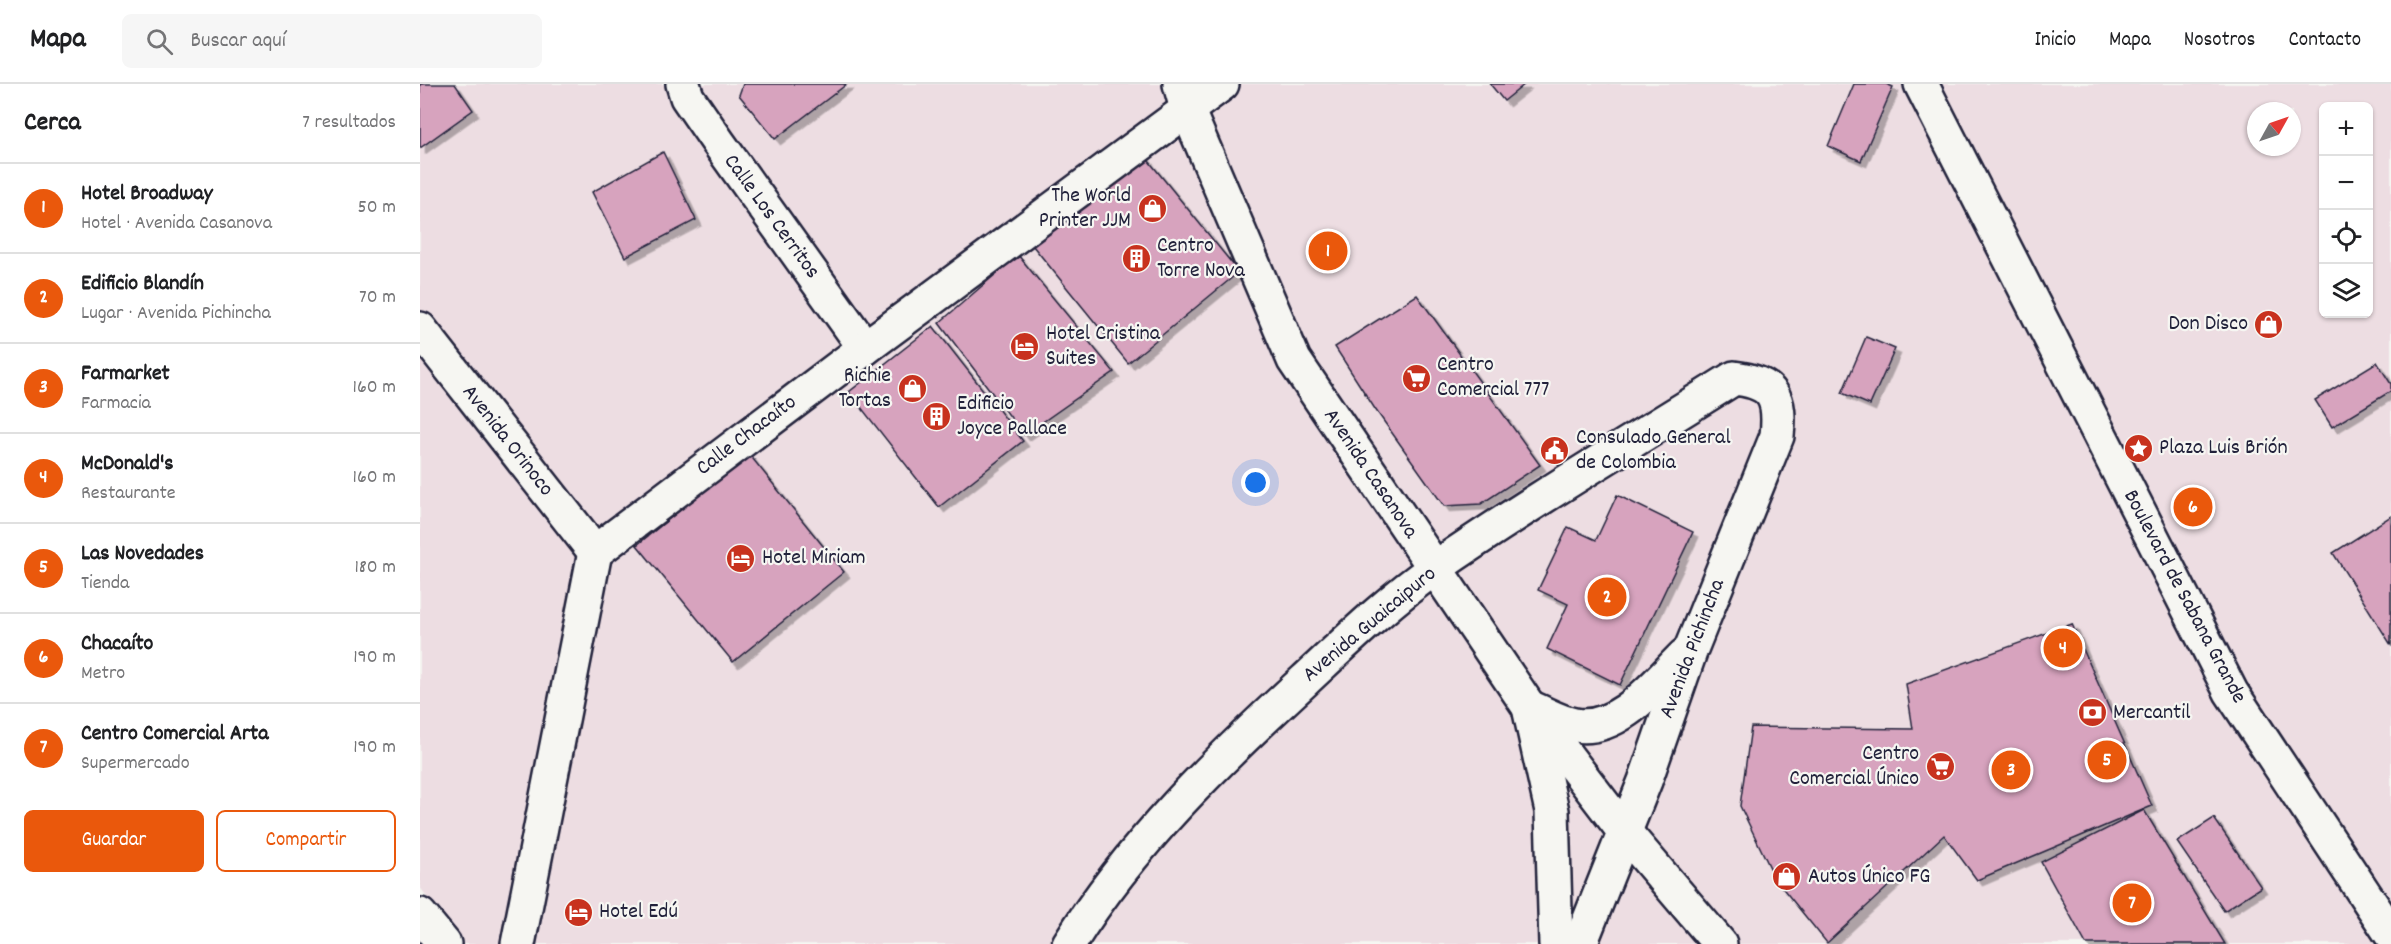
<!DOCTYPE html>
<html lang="es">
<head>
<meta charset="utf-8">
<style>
	:root { --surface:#fff; --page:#f6f6f6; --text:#202124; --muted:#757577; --line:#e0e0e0; --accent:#ea580c }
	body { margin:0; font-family:Dekko,sans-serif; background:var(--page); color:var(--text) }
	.controls { position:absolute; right:18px; top:18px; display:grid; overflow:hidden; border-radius:9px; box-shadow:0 2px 4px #0004 }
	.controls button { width:54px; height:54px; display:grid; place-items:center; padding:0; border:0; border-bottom:2px solid var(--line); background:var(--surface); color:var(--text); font:30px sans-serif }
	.compass { position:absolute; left:1827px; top:18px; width:54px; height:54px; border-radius:50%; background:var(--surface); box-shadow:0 2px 4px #0004; rotate:50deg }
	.you { position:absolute; left:836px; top:399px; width:21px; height:21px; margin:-15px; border:4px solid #fff; border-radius:50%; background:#1a73e8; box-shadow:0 0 0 9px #1a73e833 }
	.badge { display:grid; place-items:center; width:39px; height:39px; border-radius:50%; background:var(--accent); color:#fff; font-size:20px; font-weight:700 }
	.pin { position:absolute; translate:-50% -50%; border:3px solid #fff; box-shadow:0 2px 6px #0006 }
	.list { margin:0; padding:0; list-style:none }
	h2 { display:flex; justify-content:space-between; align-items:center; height:78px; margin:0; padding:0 24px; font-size:26px }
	h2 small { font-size:20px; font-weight:400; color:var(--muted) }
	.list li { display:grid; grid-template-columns:39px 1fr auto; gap:18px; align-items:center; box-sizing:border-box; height:90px; padding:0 24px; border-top:2px solid var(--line) }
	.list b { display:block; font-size:22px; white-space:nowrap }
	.list p { margin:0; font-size:20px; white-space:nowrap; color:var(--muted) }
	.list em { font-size:20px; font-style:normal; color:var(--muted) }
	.actions { display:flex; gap:12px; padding:18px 24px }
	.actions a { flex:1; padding:14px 0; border:2px solid var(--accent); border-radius:9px; text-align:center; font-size:21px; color:var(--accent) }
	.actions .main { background:var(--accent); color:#fff }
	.icon { flex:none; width:33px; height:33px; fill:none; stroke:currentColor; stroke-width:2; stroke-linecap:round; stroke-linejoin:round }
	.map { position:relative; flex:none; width:1971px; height:860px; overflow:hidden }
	header { display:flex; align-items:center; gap:36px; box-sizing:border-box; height:84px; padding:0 30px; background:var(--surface); border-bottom:2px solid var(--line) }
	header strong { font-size:28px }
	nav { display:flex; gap:33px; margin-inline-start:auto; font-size:21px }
	.search { width:420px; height:54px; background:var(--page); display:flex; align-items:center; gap:15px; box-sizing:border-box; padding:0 21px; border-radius:9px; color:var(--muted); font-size:22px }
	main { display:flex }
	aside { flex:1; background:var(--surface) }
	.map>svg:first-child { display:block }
	.built { fill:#eddde2; fill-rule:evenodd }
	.building { fill:#d7a3be; stroke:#22223b; stroke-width:1.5; filter:url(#shadow) }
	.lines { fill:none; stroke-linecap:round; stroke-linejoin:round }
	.street-casing { stroke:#22223b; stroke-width:38 }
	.street { stroke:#f6f6f2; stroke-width:33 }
	.labels { text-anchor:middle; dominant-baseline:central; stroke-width:4.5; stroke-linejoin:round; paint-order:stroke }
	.poi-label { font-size:22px; fill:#22223b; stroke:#f6f6f2; text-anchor:start }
	.street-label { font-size:22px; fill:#22223b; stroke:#f6f6f2 }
</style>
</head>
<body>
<header>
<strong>Mapa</strong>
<div class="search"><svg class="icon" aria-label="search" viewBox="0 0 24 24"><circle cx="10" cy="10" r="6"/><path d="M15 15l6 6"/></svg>Buscar aquí</div>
<nav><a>Inicio</a><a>Mapa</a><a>Nosotros</a><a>Contacto</a></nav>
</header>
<main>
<aside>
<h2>Cerca<small>7 resultados</small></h2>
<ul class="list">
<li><span class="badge">1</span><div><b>Hotel Broadway</b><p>Hotel · Avenida Casanova</p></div><em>50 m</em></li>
<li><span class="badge">2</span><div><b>Edificio Blandín</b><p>Lugar · Avenida Pichincha</p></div><em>70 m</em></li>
<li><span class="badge">3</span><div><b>Farmarket</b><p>Farmacia</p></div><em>160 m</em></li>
<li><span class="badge">4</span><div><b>McDonald's</b><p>Restaurante</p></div><em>160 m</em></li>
<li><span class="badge">5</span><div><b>Las Novedades</b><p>Tienda</p></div><em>180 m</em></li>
<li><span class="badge">6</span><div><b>Chacaíto</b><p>Metro</p></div><em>190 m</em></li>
<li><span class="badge">7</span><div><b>Centro Comercial Arta</b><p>Supermercado</p></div><em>190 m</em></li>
</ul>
<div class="actions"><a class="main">Guardar</a><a>Compartir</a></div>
</aside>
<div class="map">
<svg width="1971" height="860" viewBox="0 0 1971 860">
	<defs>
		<filter id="shadow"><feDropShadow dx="5.5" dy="5.5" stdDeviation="0" flood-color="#0004"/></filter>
	</defs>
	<rect width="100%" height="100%" fill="#f6f6f2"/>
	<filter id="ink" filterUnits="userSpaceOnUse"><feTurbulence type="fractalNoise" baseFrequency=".0167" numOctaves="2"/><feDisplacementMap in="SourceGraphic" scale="12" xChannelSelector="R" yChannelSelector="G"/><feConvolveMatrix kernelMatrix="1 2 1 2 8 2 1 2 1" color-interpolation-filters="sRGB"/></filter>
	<g filter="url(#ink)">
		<path class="built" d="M0 0H1971V860H39L0 803ZM1904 22H1948V230H1904ZM1836 27H1872V63H1836Z"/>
		<g class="building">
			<path d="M0 0H35L53 26 0 64Z"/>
			<path d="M323 0H427L355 55 319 11Z"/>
			<path d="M1070 0H1105L1084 17Z"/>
			<path d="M1434 0H1466L1473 3 1441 77 1408 62Z"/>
			<path d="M243 68 276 136 205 173 172 108Z"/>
			<path d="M724 71 819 188 708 279 613 162Z"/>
			<path d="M598 171 694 288 604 351 519 239Z"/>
			<path d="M997 211 1120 381 1061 420 1024 422 955 325 915 263Z"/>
			<path d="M513 242 603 357 519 423 429 308Z"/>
			<path d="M1446 253 1475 265 1450 321 1422 309Z"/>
			<path d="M1957 278 1971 300V307L1912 343 1895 316Z"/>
			<path d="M329 370 424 488 313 578 217 461Z"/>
			<path d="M1197 411 1273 448 1200 601 1127 565 1148 520 1118 506 1148 443 1176 456Z"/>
			<path d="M1971 432V561L1913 469Z"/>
			<path d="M1652 540 1732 722 1557 796 1524 751 1407 859 1356 796 1320 722 1331 643 1493 645 1486 600Z"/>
			<path d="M1724 726 1805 860H1666L1621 778Z"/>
			<path d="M1794 734 1841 803 1804 827 1757 758Z"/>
		</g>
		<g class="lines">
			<defs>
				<g id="street">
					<path d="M263 0 267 13 298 58 445 264"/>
					<path d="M760 0 767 25 874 276 1109 623 1203 746 1300 860"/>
					<path d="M1501 0 1811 608 1971 850"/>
					<path d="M0 245 175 468"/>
					<path d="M1111 624C1124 629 1140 639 1155 641 1199 649 1237 598 1265 571"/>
					<path d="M1110 628 1132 727 1136 860"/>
					<path d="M0 831 24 860"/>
					<path d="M98 860 175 468 445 264 802 0"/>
					<path d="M649 860C711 760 798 676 884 597 926 558 968 517 1015 484 1112 417 1214 357 1314 294 1354 299 1361 313 1357 352L1271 565 1225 697 1160 860"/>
				</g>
			</defs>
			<use href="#street" class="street-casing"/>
			<use href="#street" class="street"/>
		</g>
	</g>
	<defs>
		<symbol id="shop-disc" viewBox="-11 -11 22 22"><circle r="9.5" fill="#c8321e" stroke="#f6f6f2"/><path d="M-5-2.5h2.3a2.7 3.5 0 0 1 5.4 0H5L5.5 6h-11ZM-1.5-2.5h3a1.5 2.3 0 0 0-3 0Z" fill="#fff"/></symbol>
		<symbol id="building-disc" viewBox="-11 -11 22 22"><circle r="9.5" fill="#c8321e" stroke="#f6f6f2"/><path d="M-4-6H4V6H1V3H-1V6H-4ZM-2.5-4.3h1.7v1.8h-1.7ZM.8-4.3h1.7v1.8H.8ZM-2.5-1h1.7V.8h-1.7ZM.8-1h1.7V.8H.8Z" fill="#fff"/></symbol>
		<symbol id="hotel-disc" viewBox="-11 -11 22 22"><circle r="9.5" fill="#c8321e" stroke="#f6f6f2"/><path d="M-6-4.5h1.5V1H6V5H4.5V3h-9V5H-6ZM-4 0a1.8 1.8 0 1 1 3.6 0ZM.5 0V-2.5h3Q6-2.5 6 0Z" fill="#fff"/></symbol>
		<symbol id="supermarket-disc" viewBox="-11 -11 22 22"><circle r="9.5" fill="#c8321e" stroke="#f6f6f2"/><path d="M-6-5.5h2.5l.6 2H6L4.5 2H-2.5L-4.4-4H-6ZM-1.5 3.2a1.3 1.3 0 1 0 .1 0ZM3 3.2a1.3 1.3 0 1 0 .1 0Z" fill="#fff"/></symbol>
		<symbol id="sight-disc" viewBox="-11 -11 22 22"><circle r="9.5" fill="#c8321e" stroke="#f6f6f2"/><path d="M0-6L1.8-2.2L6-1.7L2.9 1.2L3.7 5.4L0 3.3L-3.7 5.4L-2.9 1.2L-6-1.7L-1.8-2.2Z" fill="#fff"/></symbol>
		<symbol id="civic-disc" viewBox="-11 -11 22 22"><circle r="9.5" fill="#c8321e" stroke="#f6f6f2"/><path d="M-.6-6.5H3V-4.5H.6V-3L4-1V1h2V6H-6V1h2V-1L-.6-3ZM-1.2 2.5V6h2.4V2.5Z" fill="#fff"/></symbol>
		<symbol id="bank-disc" viewBox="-11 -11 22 22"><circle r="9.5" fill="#c8321e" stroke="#f6f6f2"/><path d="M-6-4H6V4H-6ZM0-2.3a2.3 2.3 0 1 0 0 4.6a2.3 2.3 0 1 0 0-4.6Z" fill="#fff"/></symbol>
	</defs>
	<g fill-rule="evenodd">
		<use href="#shop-disc" x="716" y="108" width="33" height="33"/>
		<use href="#building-disc" x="700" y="158" width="33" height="33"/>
		<use href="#shop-disc" x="1832" y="224" width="33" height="33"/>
		<use href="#hotel-disc" x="588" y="246" width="33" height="33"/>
		<use href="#supermarket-disc" x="980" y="278" width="33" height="33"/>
		<use href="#shop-disc" x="476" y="288" width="33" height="33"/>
		<use href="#building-disc" x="500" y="316" width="33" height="33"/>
		<use href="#sight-disc" x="1702" y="348" width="33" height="33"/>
		<use href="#civic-disc" x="1118" y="350" width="33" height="33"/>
		<use href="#hotel-disc" x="304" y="458" width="33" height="33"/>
		<use href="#bank-disc" x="1656" y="612" width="33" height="33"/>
		<use href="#supermarket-disc" x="1504" y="666" width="33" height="33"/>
		<use href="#shop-disc" x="1350" y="776" width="33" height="33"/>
		<use href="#hotel-disc" x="142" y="812" width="33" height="33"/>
	</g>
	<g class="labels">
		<g class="poi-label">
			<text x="711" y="112" text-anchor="end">The World<tspan x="711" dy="25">Printer JJM</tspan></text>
			<text x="737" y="162">Centro<tspan x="737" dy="25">Torre Nova</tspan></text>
			<text x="1828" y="240" text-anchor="end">Don Disco</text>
			<text x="626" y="250">Hotel Cristina<tspan x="626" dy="25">Suites</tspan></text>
			<text x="1017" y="281">Centro<tspan x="1017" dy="25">Comercial 777</tspan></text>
			<text x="471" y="292" text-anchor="end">Richie<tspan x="471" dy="25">Tortas</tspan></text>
			<text x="537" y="320">Edificio<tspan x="537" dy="25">Joyce Pallace</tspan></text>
			<text x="1156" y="354">Consulado General<tspan x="1156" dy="25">de Colombia</tspan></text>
			<text x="1739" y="364">Plaza Luis Brión</text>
			<text x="342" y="474">Hotel Miriam</text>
			<text x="1693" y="629">Mercantil</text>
			<text x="1499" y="670" text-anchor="end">Centro<tspan x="1499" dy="25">Comercial Único</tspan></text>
			<text x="1388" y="793">Autos Único FG</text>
			<text x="179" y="828">Hotel Edú</text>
		</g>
		<g class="street-label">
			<text transform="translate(351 133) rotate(54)">Calle Los Cerritos</text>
			<text transform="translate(327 352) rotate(-37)">Calle Chacaíto</text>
			<text transform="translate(87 357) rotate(52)">Avenida Orinoco</text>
			<text transform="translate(950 390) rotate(56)">Avenida Casanova</text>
			<text transform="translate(1764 513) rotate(62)">Boulevard de Sabana Grande</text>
			<text transform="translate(950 541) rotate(-40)">Avenida Guaicaipuro</text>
			<text transform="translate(1273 565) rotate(-69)">Avenida Pichincha</text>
		</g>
	</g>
</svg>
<div class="controls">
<button>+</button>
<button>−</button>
<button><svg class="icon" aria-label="locate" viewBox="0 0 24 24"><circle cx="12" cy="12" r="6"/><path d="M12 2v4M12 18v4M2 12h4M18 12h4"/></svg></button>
<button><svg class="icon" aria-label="layers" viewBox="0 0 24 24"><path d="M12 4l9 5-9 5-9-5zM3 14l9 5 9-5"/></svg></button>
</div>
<svg class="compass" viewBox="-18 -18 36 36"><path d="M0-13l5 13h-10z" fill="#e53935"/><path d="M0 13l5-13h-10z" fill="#757577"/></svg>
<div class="you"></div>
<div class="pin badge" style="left:908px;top:167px">1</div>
<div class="pin badge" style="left:1187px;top:513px">2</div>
<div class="pin badge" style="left:1591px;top:686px">3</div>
<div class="pin badge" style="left:1643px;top:564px">4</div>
<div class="pin badge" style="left:1687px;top:676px">5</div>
<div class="pin badge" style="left:1773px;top:423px">6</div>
<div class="pin badge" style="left:1712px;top:819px">7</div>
</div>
</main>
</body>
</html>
